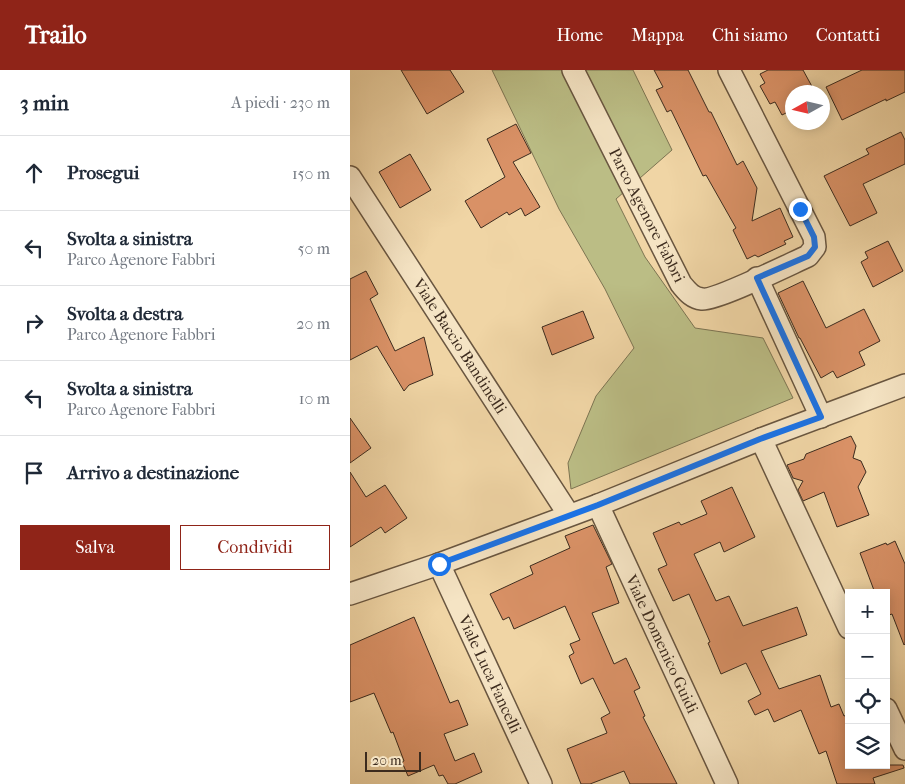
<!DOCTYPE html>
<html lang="it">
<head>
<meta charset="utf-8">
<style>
	:root { --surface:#fff; --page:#f2f2f3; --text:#1f2937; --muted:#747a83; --line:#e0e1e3; --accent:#8f2418 }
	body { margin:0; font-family:"IM FELL French Canon",serif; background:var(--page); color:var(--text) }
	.controls { position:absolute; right:15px; bottom:15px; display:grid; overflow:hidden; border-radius:0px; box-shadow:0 2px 12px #0003 }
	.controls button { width:45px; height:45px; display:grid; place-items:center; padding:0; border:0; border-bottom:1px solid var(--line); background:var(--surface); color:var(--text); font:25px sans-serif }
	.compass { position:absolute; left:435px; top:15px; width:45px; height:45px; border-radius:50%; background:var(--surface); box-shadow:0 2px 12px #0003; rotate:262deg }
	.scale { position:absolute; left:15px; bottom:12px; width:56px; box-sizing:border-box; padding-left:5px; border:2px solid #3c2b1e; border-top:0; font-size:14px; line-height:18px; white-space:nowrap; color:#3c2b1e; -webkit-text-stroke:4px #f5e4c4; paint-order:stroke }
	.stop { position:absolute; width:15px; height:15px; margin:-11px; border:4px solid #1a73e8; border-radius:50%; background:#fff }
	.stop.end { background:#1a73e8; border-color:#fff; box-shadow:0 1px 5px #0008 }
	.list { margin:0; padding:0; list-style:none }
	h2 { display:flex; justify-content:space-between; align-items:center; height:65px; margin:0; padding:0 20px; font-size:21px }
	h2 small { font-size:16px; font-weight:400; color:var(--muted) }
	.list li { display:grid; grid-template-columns:32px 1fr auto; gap:15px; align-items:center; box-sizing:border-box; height:75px; padding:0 20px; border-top:1px solid var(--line) }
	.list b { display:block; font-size:19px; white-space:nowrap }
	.list p { margin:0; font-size:16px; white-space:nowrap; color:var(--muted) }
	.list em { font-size:16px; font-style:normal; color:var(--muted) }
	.actions { display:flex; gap:10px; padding:15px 20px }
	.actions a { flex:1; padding:11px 0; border:1px solid var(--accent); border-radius:0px; text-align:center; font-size:18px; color:var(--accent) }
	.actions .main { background:var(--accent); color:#fff }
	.icon { flex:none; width:28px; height:28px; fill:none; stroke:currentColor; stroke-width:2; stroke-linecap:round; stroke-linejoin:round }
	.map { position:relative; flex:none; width:555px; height:714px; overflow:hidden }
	header { display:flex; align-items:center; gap:30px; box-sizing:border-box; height:70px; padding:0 25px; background:var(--accent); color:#fff }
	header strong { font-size:24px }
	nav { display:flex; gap:28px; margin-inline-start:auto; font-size:18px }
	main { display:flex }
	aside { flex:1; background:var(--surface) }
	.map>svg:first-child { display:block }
	.grass { fill:#bbbd85; stroke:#7c7452 }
	.building { fill:#d99166; stroke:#3c2b1e }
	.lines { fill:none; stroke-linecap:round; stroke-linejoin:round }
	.minor-casing { stroke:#695640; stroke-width:24 }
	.minor { stroke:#f5e4c4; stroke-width:21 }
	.route { stroke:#1a73e8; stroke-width:6 }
	.labels { text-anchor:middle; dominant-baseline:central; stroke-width:4; stroke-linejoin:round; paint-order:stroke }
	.street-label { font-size:16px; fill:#3c2b1e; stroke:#f5e4c4 }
</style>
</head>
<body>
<header>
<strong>Trailo</strong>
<nav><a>Home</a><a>Mappa</a><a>Chi siamo</a><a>Contatti</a></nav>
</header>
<main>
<aside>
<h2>3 min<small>A piedi · 230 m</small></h2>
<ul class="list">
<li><svg class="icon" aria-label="ahead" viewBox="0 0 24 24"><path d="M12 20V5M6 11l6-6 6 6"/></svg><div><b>Prosegui</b></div><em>150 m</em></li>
<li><svg class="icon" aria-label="left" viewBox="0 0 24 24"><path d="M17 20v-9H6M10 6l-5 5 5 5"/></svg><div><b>Svolta a sinistra</b><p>Parco Agenore Fabbri</p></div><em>50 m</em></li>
<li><svg class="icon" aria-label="right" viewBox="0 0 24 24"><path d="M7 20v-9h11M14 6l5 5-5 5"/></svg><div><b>Svolta a destra</b><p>Parco Agenore Fabbri</p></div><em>20 m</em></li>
<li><svg class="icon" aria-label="left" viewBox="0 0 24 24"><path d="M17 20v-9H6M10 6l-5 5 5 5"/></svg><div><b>Svolta a sinistra</b><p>Parco Agenore Fabbri</p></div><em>10 m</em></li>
<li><svg class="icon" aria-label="arrive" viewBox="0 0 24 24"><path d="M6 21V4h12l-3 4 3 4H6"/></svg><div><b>Arrivo a destinazione</b></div></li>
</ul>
<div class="actions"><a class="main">Salva</a><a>Condividi</a></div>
</aside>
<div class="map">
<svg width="555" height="714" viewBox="0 0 555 714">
	<rect width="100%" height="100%" fill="#f0d5a5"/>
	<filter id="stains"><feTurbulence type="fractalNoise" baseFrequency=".004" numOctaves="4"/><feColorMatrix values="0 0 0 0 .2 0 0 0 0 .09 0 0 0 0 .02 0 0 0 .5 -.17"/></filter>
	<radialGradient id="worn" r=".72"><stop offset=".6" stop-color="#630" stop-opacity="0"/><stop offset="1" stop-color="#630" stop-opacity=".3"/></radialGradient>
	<path class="grass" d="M142 0H283L322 80 266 129 295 187 345 258 413 268 443 328 221 419 218 393 246 326 284 278 255 219 209 139Z"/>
	<g class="building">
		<path d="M51 0H100L114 22 77 44Z"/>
		<path d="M304 0H338L359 42H361L387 95 393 91 407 118 402 151 430 138 443 167 434 171 436 174 408 187 405 185 397 189 383 160 386 158 356 105 353 106 321 40 317 42 306 20 313 17Z"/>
		<path d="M418 0H453L465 22H442V40L432 45 425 32 420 34 410 16 415 13 410 4Z"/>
		<path d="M512 0H555V22L536 31V29L492 50 476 17Z"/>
		<path d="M166 54 181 83 163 92 190 137 175 146 171 138 159 145 157 142 131 158 115 131 155 107 137 69Z"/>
		<path d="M551 62 555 70V94L513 114 527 143 500 156 474 106 519 84 516 79Z"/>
		<path d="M60 84 81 120 50 138 29 102Z"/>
		<path d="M538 171 553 201 523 217 511 192 518 188 515 182Z"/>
		<path d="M16 201 28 224 20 229 45 281 74 267 83 305 59 315 54 321 27 276 0 290V209Z"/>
		<path d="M453 211 476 258 514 239 530 271 509 282 515 295 487 308 483 301 471 308 450 268H449L428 223Z"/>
		<path d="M233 241 244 268 202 285 192 257Z"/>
		<path d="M0 348 21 378 0 393Z"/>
		<path d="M501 366 506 376 503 388 511 391 516 402 508 417 519 445 487 457 474 422 453 431 448 420 453 411 443 408 437 395 454 389 456 384Z"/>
		<path d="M0 402 16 427 35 415 57 448 35 463 31 457 0 477Z"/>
		<path d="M382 417 405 467 374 482 370 472 344 484 366 531 379 526 393 556 447 537 457 565 411 581 429 619 470 605 481 637 489 634 494 646 499 644V695H553L554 698 523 708 525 714H487L476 681 469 684 451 640 424 652 418 639 405 645 398 631 411 624 396 593 371 604 358 573 360 572 339 524 323 531 308 499 317 495 303 463 329 452 331 455 357 444 351 431Z"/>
		<path d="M243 455 262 494 256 497 269 533 242 543 264 594 276 588 290 618 284 621 295 646 293 647 327 714H280L274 701 240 714H231L217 679 257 663 251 648 260 643 243 608 231 614 219 586 224 583 220 574 230 570 215 536 164 559 159 547 153 550 140 524 183 504 180 496 220 478 215 466Z"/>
		<path d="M545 471 555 494V574L554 575 542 544 536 546V523H525L510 483 536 473 537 475Z"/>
		<path d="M64 547 100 633 108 630 118 655 94 664 105 691 124 683 132 702 105 714H98L93 705 89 706 84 695 58 706 52 692 54 691 43 662 41 663 24 623 0 632V575Z"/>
	</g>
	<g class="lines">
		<defs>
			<g id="minor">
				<path d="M223 0 331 214C337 221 342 228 352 229 365 231 440 194 458 186L465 177 464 167 379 0"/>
				<path d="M0 107 219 445"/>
				<path d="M407 208 471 347"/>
				<path d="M411 369 499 558"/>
				<path d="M248 435 377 714"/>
				<path d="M89 494 191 714"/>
				<path d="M0 524 89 494 248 435 411 369 555 315"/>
				<path d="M536 639 555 679"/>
			</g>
		</defs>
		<use href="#minor" class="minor-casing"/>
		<use href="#minor" class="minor"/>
	</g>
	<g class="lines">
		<path class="route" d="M89 494 248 435 410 369 471 347 407 208 458 186 465 177 464 167 450 139"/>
	</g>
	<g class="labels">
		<g class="street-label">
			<text transform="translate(297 145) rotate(63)">Parco Agenore Fabbri</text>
			<text transform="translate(110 276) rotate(57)">Viale Baccio Bandinelli</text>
			<text transform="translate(312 574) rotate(65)">Viale Domenico Guidi</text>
			<text transform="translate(140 604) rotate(65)">Viale Luca Fancelli</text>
		</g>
	</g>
	<rect width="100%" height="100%" filter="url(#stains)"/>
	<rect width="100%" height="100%" fill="url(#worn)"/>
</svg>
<div class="controls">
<button>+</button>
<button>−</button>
<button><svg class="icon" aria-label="locate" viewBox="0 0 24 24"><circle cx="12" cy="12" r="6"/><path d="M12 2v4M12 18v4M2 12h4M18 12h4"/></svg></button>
<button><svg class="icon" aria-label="layers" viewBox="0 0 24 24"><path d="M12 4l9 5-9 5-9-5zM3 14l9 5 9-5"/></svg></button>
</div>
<svg class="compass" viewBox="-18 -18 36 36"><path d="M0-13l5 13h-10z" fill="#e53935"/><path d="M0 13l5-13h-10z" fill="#747a83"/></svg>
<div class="scale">20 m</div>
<div class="stop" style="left:89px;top:494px"></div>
<div class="stop end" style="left:450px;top:139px"></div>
</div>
</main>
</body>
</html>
